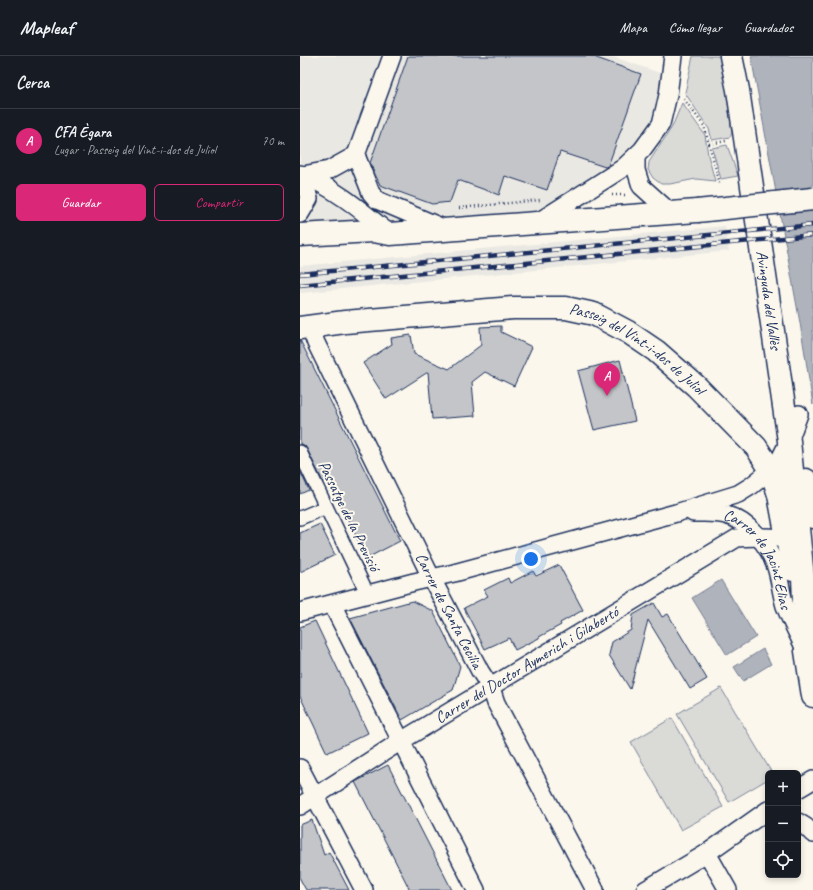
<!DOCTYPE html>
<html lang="es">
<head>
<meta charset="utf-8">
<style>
	:root { --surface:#171b24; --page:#242831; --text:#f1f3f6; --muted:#9ea1a6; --line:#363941; --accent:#db2777 }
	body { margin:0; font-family:Caveat,sans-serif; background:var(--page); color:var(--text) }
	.controls { position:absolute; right:12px; bottom:12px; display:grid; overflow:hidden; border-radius:6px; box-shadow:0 2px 6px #0003 }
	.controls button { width:36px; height:36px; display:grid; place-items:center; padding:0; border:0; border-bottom:1px solid var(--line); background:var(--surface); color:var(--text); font:20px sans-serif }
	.you { position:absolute; left:231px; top:503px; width:14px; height:14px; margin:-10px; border:3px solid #fff; border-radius:50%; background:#1a73e8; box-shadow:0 0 0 6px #1a73e833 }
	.badge { display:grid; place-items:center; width:26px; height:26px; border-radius:50%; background:var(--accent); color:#fff; font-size:13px; font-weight:700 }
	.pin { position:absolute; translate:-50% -33px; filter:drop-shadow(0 1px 2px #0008) }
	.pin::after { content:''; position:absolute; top:21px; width:14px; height:12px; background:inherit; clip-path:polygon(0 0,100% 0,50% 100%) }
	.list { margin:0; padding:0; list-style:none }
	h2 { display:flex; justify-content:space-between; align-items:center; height:52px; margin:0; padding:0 16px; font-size:17px }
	h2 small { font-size:13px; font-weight:400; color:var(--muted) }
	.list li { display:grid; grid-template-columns:26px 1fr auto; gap:12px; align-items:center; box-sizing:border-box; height:64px; padding:0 16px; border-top:1px solid var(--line) }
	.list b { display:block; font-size:15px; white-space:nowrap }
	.list p { margin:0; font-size:13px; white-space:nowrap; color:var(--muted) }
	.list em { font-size:13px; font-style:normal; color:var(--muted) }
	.actions { display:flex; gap:8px; padding:12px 16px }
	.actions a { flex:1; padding:9px 0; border:1px solid var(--accent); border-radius:6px; text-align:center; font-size:14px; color:var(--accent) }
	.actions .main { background:var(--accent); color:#fff }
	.icon { flex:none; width:22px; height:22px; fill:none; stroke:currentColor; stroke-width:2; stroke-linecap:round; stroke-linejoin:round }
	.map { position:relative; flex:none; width:513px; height:834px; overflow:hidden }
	header { display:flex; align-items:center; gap:24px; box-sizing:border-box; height:56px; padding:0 20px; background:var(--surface); border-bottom:1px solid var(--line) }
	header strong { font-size:19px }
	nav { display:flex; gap:22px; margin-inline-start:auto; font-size:14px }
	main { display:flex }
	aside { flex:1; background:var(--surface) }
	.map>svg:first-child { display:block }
	.built { fill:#eae8e2 }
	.green { fill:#dadad7; stroke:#7a849a }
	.water { fill:#afb3bb; stroke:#747e96 }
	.building { fill:#c3c5c9; stroke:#1b2f5e }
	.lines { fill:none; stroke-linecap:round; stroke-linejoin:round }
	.pedestrian-casing { stroke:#1b2f5e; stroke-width:16 }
	.minor-casing { stroke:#1b2f5e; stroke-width:20 }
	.tertiary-casing { stroke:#1b2f5e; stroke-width:25 }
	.secondary-casing { stroke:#1b2f5e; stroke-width:25 }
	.path { stroke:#1b2f5e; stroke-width:2.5; stroke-dasharray:1 3; stroke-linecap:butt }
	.pedestrian { stroke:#fbf7ec; stroke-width:13 }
	.minor { stroke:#fbf7ec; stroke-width:17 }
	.tertiary { stroke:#fbf7ec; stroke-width:22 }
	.secondary { stroke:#fbf7ec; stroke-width:22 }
	.rail-casing { stroke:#1b2f5e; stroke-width:4.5 }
	.rail { stroke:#fbf7ec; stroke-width:3; stroke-dasharray:9; stroke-linecap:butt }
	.tertiary-bridge-casing { stroke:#1b2f5e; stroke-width:25; stroke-linecap:butt }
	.tertiary-bridge { stroke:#fbf7ec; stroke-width:22 }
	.labels { text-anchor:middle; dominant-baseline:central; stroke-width:4; stroke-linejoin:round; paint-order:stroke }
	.street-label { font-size:16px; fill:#1b2f5e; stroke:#fbf7ec }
</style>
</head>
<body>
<header>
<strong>Mapleaf</strong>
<nav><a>Mapa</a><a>Cómo llegar</a><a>Guardados</a></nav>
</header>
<main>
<aside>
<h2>Cerca<small></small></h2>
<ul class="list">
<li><span class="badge">A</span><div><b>CFA Ègara</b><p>Lugar · Passeig del Vint-i-dos de Juliol</p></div><em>70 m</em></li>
</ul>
<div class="actions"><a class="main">Guardar</a><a>Compartir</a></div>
</aside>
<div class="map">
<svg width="513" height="834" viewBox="0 0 513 834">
	<rect width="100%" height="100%" fill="#fbf7ec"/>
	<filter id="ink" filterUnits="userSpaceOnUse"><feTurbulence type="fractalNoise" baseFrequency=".025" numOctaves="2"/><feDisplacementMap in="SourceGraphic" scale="8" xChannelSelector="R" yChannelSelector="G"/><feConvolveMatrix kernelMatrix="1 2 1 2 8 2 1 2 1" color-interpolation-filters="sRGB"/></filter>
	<g filter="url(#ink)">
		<g class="built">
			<path d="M0 0H311L360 17 372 50 346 102 287 149 0 179Z"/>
			<path d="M425 170 429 195 0 237V210Z"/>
		</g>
		<g class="green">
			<path d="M393 0H420L425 23 432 77 430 81 412 84 409 73 385 37Z"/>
			<path d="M382 47 405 79 408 99 415 125 396 123 370 128H361L353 122 348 114 349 106 372 71Z"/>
			<path d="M427 89 438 120 421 123 412 92Z"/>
			<path d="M421 632 472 717H468V723L429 746 377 658Z"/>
			<path d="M372 662 423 751 381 774 331 686Z"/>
		</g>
		<g class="water">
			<path d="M451 0H513V349L500 267Z"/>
			<path d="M421 524 456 581 427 599 392 542Z"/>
			<path d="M463 593 471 608 443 625 434 611Z"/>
		</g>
		<g class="building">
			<path d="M108 0H291L341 18 308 110 305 111 260 96 247 134 205 120 199 139 158 124 150 146 132 148 80 129 70 107Z"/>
			<path d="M201 270V276L232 291 214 330 185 316 172 326 175 360 132 363 128 316 86 343 63 307 92 288 91 282 111 279 114 298 149 313 181 289 180 271Z"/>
			<path d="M0 284 100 485 67 502 28 424 23 426 7 393 4 389 0 388Z"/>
			<path d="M320 304 335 365 294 374 278 315Z"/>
			<path d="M0 415 9 434 0 438Z"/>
			<path d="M20 468 35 499 0 516V477Z"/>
			<path d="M259 509 283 554 260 567 261 569 239 581V582L215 594 209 582 185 593 164 552 188 540 184 534 208 522 210 527 233 515 236 520Z"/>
			<path d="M112 545 133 555 160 610 153 634 102 664 50 562Z"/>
			<path d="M354 547 362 561 368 558 407 623 390 633 348 564 330 633 309 599 312 586 331 574 333 559Z"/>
			<path d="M15 565 68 677 27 697 0 640V571Z"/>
			<path d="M88 709 152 834H110L55 726Z"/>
			<path d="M12 764 24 799 29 796 49 834H6L0 823V769Z"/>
		</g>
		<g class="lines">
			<defs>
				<g id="pedestrian">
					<path d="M0 396 68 539"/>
					<path d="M0 462 26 451"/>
				</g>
				<g id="minor">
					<path d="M56 99 71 137 77 144 148 174"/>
					<path d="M336 100V114L341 130 371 157"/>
					<path d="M0 118C34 131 62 155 90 178"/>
					<path d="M3 119 29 114 56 99 92 0"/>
					<path d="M0 158 9 143 3 119"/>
					<path d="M238 166 323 112 342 94 361 68 368 39 373 0"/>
					<path id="s1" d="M10 271 16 287 47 350 132 523 180 615 191 632 196 647 295 834"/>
					<path id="s2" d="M393 457C404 457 415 456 426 459 449 465 469 490 476 511 480 523 481 537 485 550 490 563 497 576 503 589"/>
					<path d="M32 548 176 834"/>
					<path d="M0 556 114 526 154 517 376 457 438 438 451 430 471 414 480 403 489 385 499 358"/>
					<path d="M0 712 64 834"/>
					<path d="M498 733 513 724"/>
					<path id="s3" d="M0 750 101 685 437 482C458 481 478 478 497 489"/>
					<path d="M498 766 506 771 513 778"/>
					<path d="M407 797 428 834"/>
					<path d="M345 834 407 797 468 754"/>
				</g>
				<g id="tertiary">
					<path d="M0 179 73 175 90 178 397 155"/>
					<path id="s4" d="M0 272 45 266 213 252H266L294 258 328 276 356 295 396 330 456 391 471 414 479 439 493 514"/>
				</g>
				<g id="secondary">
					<path id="s5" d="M431 0 438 34 489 385 503 521 506 595 513 640"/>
					<path d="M506 424 513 461"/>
				</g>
			</defs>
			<use href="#pedestrian" class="pedestrian-casing"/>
			<use href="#minor" class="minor-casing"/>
			<use href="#tertiary" class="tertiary-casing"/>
			<use href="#secondary" class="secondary-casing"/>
			<g class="path">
				<path d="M384 43 404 70 420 128"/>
				<path d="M409 88 426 85"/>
				<path d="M312 139H327"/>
				<path d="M159 152 240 144"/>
			</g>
			<use href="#pedestrian" class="pedestrian"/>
			<use href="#minor" class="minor"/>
			<use href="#tertiary" class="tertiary"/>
			<use href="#secondary" class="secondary"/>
			<defs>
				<g id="rail">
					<path d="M0 218 513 169"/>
					<path d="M0 229 513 179"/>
				</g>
			</defs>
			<use href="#rail" class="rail-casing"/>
			<use href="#rail" class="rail"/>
			<defs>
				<path id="tertiary-bridge" d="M397 155 513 143"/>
			</defs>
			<use href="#tertiary-bridge" class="tertiary-bridge-casing"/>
			<use href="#tertiary-bridge" class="tertiary-bridge"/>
		</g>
	</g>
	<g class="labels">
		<g class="street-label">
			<text stroke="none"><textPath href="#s5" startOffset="247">Avinguda del Vallès</textPath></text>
			<text stroke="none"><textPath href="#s4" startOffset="350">Passeig del Vint-i-dos de Juliol</textPath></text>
			<text transform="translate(49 460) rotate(64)">Passatge de la Previsió</text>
			<text stroke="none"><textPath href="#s2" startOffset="91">Carrer de Jacint Elias</textPath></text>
			<text stroke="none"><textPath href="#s1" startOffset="316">Carrer de Santa Cecilia</textPath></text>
			<text stroke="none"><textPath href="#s3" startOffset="267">Carrer del Doctor Aymerich i Gilabertó</textPath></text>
		</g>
	</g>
</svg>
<div class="controls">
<button>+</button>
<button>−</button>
<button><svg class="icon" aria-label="locate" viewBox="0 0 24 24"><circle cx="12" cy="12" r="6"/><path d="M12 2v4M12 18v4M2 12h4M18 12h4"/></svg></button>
</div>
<div class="you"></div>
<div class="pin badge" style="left:307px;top:340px">A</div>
</div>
</main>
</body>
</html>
